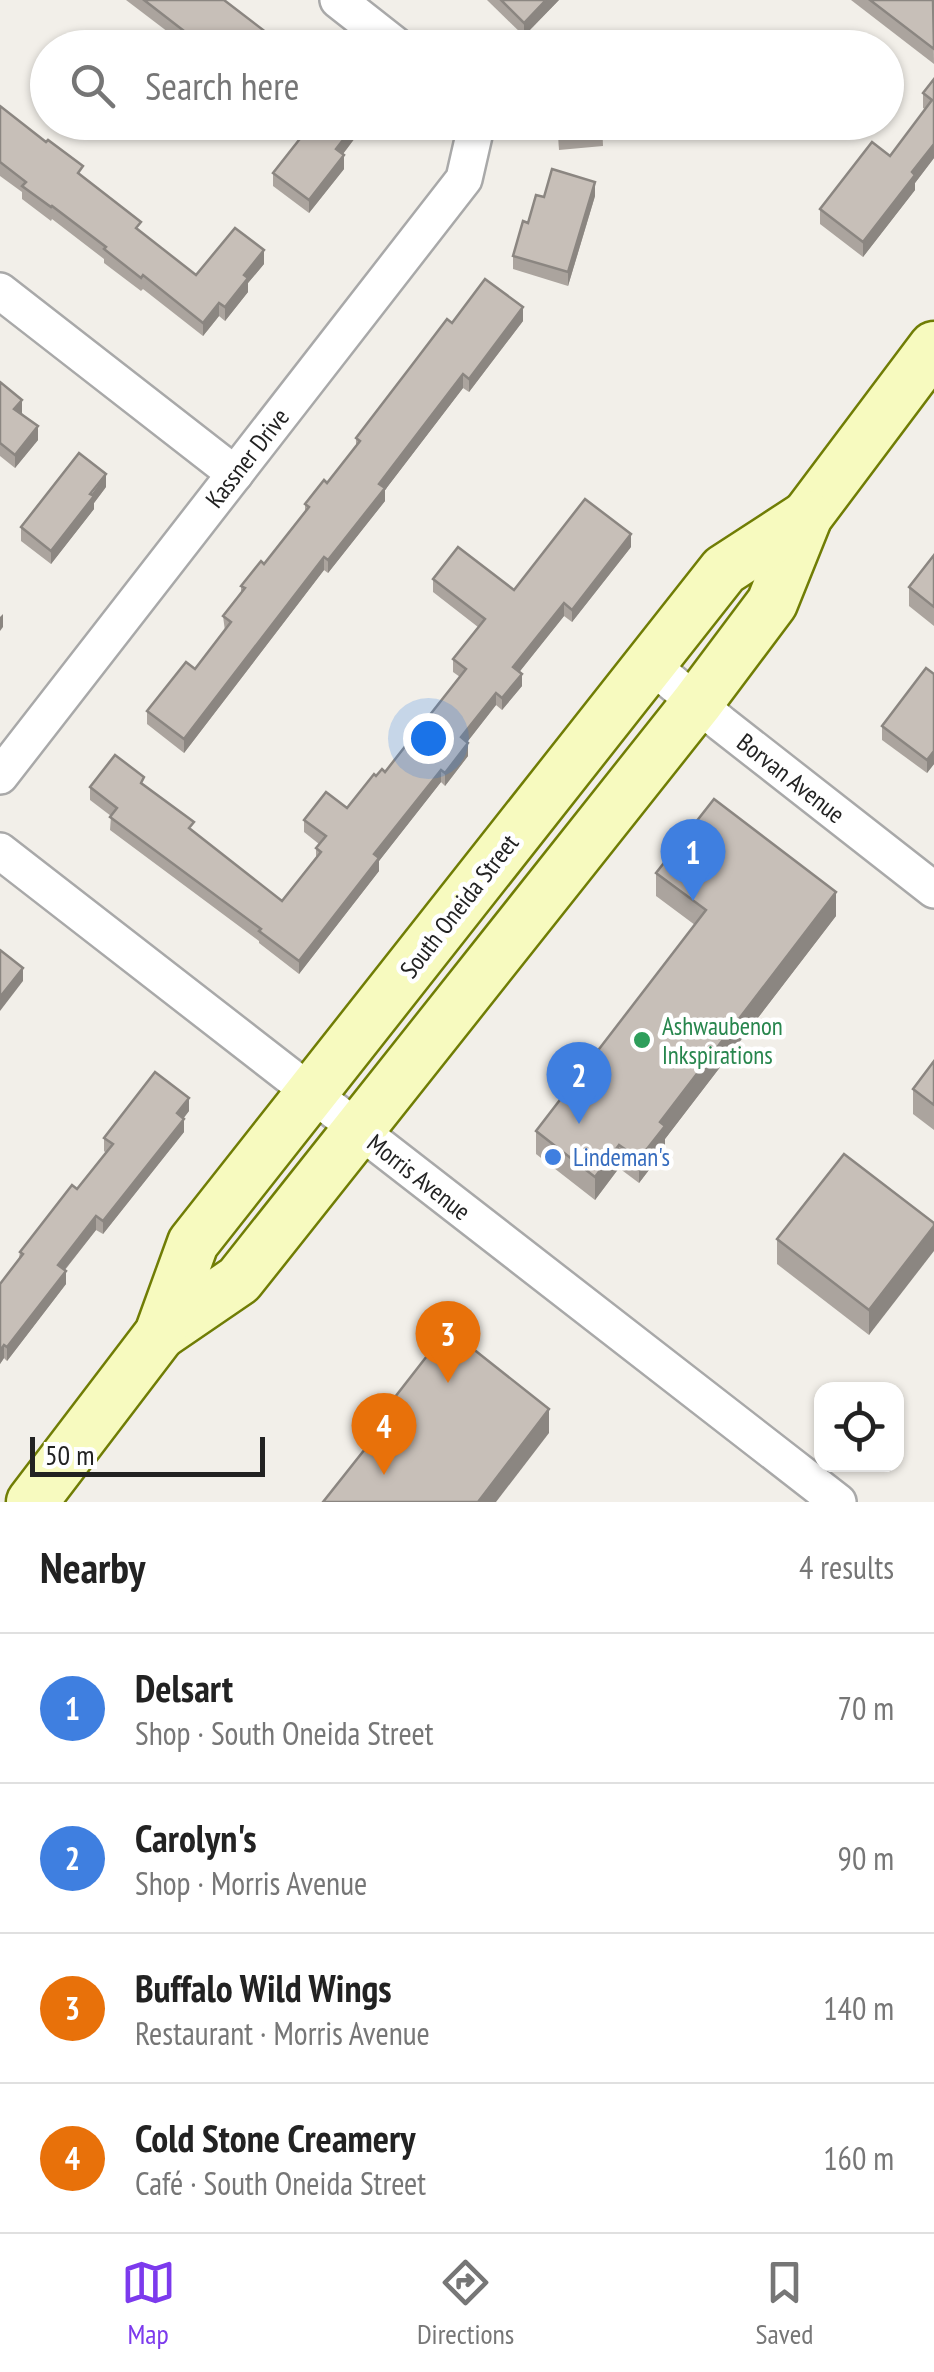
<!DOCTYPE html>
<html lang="en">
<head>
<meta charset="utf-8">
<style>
	:root { --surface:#fff; --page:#f2f2f2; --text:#222; --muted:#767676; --line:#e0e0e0; --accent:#7c3aed }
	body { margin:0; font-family:"PT Sans Narrow",sans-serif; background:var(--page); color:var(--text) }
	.controls { position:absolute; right:30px; bottom:30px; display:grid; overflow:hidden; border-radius:20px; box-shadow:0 2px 8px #0004 }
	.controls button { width:90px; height:90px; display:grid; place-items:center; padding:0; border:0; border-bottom:2px solid var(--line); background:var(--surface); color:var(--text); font:50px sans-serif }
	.scale { position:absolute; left:30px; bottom:25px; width:235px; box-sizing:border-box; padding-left:10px; border:5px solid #222; border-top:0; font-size:28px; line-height:35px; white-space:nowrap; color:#222; -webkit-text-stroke:8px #fff; paint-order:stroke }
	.you { position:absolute; left:428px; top:738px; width:35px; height:35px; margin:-25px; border:8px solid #fff; border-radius:50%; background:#1a73e8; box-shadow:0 0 0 15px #1a73e833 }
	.badge { display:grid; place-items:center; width:65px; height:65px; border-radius:50%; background:var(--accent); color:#fff; font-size:32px; font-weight:700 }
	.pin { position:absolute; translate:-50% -82px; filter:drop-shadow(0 2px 5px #0008) }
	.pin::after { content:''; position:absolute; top:52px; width:35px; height:30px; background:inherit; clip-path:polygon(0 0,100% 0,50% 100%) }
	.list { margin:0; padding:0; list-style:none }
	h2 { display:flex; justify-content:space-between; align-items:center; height:130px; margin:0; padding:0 40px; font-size:42px }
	h2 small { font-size:32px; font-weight:400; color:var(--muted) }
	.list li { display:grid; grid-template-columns:65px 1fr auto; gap:30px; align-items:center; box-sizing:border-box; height:150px; padding:0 40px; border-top:2px solid var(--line) }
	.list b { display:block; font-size:38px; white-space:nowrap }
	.list p { margin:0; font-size:32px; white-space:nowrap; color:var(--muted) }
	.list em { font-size:32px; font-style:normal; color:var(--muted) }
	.icon { flex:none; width:55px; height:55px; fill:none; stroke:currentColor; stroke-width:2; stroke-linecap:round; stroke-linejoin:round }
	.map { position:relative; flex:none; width:934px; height:1502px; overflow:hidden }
	.search { position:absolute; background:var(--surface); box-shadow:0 2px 8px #0004; left:30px; right:30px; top:30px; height:110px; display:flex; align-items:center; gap:25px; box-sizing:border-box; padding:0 35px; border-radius:55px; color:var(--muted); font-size:38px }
	.sheet { height:730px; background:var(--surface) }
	nav { display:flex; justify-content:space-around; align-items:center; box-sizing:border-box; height:140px; border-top:2px solid var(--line); background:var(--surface); font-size:28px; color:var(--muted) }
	nav a { display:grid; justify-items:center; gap:5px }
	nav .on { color:var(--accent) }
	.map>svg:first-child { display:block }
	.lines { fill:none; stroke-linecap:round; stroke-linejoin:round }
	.street-casing { stroke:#a9a9a9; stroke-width:40 }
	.secondary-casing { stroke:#707d05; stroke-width:55 }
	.street { stroke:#fff; stroke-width:35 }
	.secondary { stroke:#f7fabf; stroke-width:50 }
	.wall { fill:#aba49e }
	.shaded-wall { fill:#8b8681 }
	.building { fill:#c7bfb8; stroke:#8b8681; stroke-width:2.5 }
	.leisure-dot { fill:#2e9e5b; stroke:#fff; stroke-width:4 }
	.shop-dot { fill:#3f7fe0; stroke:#fff; stroke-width:4 }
	.labels { text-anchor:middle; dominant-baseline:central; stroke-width:9; stroke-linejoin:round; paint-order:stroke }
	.street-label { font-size:25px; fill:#222; stroke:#fff }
	.leisure-label { font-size:25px; fill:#27864d; stroke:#fff; text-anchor:start }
	.shop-label { font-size:25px; fill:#366cbe; stroke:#fff; text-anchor:start }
</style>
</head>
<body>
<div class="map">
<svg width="934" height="1502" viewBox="0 0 934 1502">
	<rect width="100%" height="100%" fill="#f2efe9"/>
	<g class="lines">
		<defs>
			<g id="street">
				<path d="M338 0 399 48"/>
				<path d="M0 291 235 474"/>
				<path d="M650 664 722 724 934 890"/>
				<path d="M0 776 464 179 475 131 470 122"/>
				<path d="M0 851 838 1502"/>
			</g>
			<g id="secondary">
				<path d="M160 1334 239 1280 697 703 772 603 807 516 934 347"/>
				<path d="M32 1502 160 1334 193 1243 724 570 807 516"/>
			</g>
		</defs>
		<use href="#street" class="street-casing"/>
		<use href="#secondary" class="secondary-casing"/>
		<use href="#street" class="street"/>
		<use href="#secondary" class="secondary"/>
	</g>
	<g class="wall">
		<path d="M126 0H224L284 48H189Z"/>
		<path d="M487 0H559L524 36Z"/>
		<path d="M851 0H933L934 64Z"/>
		<path d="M934 79V158L915 183V190L863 257 820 224V209L890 156 925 109 923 108V93Z"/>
		<path d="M0 106 83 177 141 232 196 275 264 264 248 283V292L225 321 219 316 203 336 143 289 141 291 104 263V259L52 219 51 221 22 199V192L0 176Z"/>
		<path d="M287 122H364V126L343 154 344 169 309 213 273 186V173L303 134Z"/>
		<path d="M557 122H602L603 146 559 150Z"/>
		<path d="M595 196 568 286 513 269V256L544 197Z"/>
		<path d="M523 321 469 392 463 388 385 490V501L328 573 324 570 184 753 147 724V711L195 669 225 631 223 616 241 593V586L264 564 305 512V504L327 483 356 446V438L452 323Z"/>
		<path d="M0 382 22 413 38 440 15 468 0 456Z"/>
		<path d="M106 487 94 503V509L51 564 21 541V527Z"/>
		<path d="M631 547 572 622 564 616 519 672 522 686 502 710 496 705 467 742 468 756 445 786 441 782 379 861V871L299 974 259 943V941L110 830 111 816 90 800V787L144 785 194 832 282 901 316 857V848L319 844 304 832V820L347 808 376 776 385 772 460 677 453 672V659L478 627 433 592V579L514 590Z"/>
		<path d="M934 555V626L909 606V587Z"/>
		<path d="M934 674V764L927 773 882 740V726Z"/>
		<path d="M656 873 836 916 665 1139V1149L639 1183 619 1168 595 1200 536 1154V1131L695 925 656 896Z"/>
		<path d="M934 1061V1130L913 1114V1089Z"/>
		<path d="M189 1111 183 1118 184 1132 103 1234 96 1230 65 1270 66 1284 7 1361 4 1358 0 1364 20 1252 77 1189 106 1153 104 1151V1138Z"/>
		<path d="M934 1223 869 1335 777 1264V1239Z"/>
	</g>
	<g class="shaded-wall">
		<path d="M546 0H559L524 36V23Z"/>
		<path d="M357 122H364V126L336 163V149Z"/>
		<path d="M934 144V158L915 183V190L863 257V242L912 172Z"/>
		<path d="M344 155V169L309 213V200Z"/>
		<path d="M595 182V196L568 286V272Z"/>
		<path d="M264 250V264L248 283V292L225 321V307L244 275Z"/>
		<path d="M219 303V316L203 336V323Z"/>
		<path d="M523 307V321L469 392V379Z"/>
		<path d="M463 374V388L385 490V501L328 573V560L379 484Z"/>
		<path d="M22 400V413L14 422V409Z"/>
		<path d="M38 426V440L15 468V455Z"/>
		<path d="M106 474V487L94 503V509L51 564V551Z"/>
		<path d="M631 534V547L572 622V610Z"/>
		<path d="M324 557V570L184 753V739Z"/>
		<path d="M564 603V616L513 680V667Z"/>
		<path d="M3 614V627L0 631V617Z"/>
		<path d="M522 674V686L502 710V698Z"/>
		<path d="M496 693V705L461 750V737Z"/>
		<path d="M468 743V756L445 786V773Z"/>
		<path d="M934 751V764L927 773V760Z"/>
		<path d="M441 770V782L379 861V871L299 974V961L374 854Z"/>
		<path d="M836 892V916L665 1139V1149L639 1183V1159L660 1122Z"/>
		<path d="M23 968V981L0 1011V997Z"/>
		<path d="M189 1098V1111L177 1127V1113Z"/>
		<path d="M184 1119V1132L103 1234V1221Z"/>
		<path d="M619 1145V1168L595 1200V1177Z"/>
		<path d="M96 1216V1230L58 1278V1265Z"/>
		<path d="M934 1226V1251L869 1335V1310Z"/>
		<path d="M66 1271V1284L7 1361V1347Z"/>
		<path d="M4 1345V1358L0 1364V1351Z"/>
		<path d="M549 1409V1433L496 1502H478Z"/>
	</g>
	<g class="building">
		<path d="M144 0H224L284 46 206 48Z"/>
		<path d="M501 0H546L524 23Z"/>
		<path d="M870 0H933L934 49Z"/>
		<path d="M628 32 629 48H551V41Z"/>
		<path d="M934 79V144L912 172 915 175 863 242 820 209 872 142 890 156 932 100 923 93Z"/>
		<path d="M0 106 46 142 48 140 83 166 78 173 141 222 136 228 196 275 235 228 264 250 244 275 248 278 225 307 219 303 203 323 143 275 141 278 104 249 106 247 52 206 51 207 22 186 26 182 0 162Z"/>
		<path d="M305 122H357L336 149 344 155 309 200 273 173 310 126Z"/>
		<path d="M558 122H602L603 133 559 136Z"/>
		<path d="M552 169 595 182 568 272 513 256 523 221 528 223 536 195 544 197Z"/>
		<path d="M485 279 523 307 469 379 463 374 379 484 385 488 328 560 324 557 184 739 147 711 186 662 195 669 231 622 223 616 245 588 241 586 261 561 264 564 309 507 305 504 324 480 327 483 360 441 356 438 412 365 447 319 452 323Z"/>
		<path d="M0 382 22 400 14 409 38 426 15 455 0 443Z"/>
		<path d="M79 453 106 474 90 494 94 496 51 551 21 527Z"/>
		<path d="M585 499 631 534 572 610 564 603 513 667 522 674 502 698 496 693 461 737 468 743 445 773 441 770 374 854 379 858 299 961 259 931 261 929 110 817 117 808 90 787 115 755 144 777 141 783 194 822 189 828 282 901 321 852 316 848 326 836 304 820 326 792 347 808 374 774 376 776 382 769 385 772 466 669 453 659 485 619 433 579 458 547 514 590Z"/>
		<path d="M934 555V607L909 587Z"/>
		<path d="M926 668 934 674V751L927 760 882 726Z"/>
		<path d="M714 799 836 892 660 1122 665 1126 639 1159 619 1145 595 1177 536 1131 706 910 656 873Z"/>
		<path d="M0 950 23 968 0 997Z"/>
		<path d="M934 1061V1105L913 1089Z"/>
		<path d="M155 1072 189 1098 177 1113 184 1119 103 1221 96 1216 58 1265 66 1271 7 1347 4 1345 0 1351V1284L23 1254 20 1252 72 1185 77 1189 113 1144 104 1138Z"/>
		<path d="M844 1154 934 1223V1226L869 1310 777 1239Z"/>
		<path d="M448 1329 549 1409 478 1502H323L388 1420 381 1415Z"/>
	</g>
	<circle class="leisure-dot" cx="642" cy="1040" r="10"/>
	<circle class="shop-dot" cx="553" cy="1157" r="10"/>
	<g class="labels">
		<g class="street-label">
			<text transform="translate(247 458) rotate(-52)">Kassner Drive</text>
			<text transform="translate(791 778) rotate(38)">Borvan Avenue</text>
			<text transform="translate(459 906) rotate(-52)">South Oneida Street</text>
			<text transform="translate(419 1177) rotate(38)">Morris Avenue</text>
		</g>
		<g class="leisure-label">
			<text x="662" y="1026">Ashwaubenon<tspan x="662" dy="29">Inkspirations</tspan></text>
		</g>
		<g class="shop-label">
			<text x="573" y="1157">Lindeman's</text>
		</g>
	</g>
</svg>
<div class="controls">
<button><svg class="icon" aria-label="locate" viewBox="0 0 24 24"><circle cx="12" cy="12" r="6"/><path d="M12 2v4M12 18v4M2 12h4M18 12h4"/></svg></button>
</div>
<div class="scale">50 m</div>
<div class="you"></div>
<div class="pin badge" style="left:693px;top:901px;background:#3f7fe0">1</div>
<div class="pin badge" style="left:579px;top:1124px;background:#3f7fe0">2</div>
<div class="pin badge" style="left:448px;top:1383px;background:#e8710a">3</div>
<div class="pin badge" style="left:384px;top:1475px;background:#e8710a">4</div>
<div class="search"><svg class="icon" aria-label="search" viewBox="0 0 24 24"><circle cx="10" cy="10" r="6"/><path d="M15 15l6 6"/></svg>Search here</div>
</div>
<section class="sheet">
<h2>Nearby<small>4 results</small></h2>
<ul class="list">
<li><span class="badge" style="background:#3f7fe0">1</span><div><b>Delsart</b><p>Shop · South Oneida Street</p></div><em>70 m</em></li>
<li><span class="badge" style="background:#3f7fe0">2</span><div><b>Carolyn's</b><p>Shop · Morris Avenue</p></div><em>90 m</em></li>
<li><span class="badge" style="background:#e8710a">3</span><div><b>Buffalo Wild Wings</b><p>Restaurant · Morris Avenue</p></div><em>140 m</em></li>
<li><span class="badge" style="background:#e8710a">4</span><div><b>Cold Stone Creamery</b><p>Café · South Oneida Street</p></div><em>160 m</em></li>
</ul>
</section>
<nav>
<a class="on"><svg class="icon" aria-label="map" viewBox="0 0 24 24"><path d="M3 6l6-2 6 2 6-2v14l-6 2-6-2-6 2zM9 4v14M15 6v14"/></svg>Map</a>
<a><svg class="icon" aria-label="directions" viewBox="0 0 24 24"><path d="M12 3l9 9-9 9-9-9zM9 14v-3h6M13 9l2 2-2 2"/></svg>Directions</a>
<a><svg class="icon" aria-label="saved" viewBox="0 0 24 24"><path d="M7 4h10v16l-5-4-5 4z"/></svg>Saved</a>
</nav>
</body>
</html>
